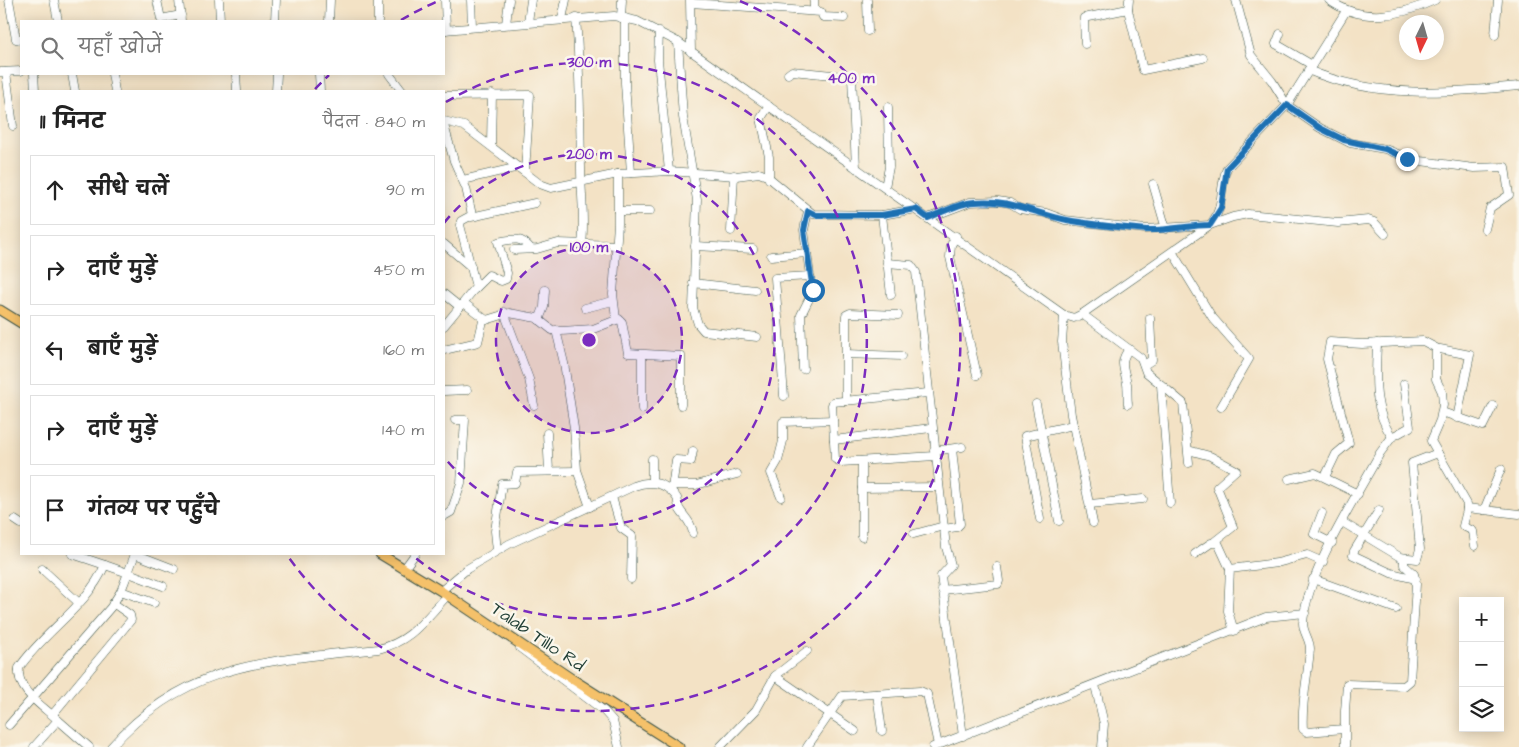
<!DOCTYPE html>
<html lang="hi">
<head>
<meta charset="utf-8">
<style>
	:root { --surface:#fff; --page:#f2f2f2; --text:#222; --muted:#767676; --line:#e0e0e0 }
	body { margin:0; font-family:"Architects Daughter","Playpen Sans Deva",sans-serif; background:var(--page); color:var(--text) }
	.controls { position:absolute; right:15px; bottom:15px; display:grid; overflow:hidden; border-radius:0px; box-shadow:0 2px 12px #0003 }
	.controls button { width:45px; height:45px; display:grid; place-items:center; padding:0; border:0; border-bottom:1px solid var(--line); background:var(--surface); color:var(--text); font:25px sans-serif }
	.compass { position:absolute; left:1399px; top:15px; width:45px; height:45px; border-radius:50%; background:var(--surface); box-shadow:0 2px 12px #0003; rotate:185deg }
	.stop { position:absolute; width:15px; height:15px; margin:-11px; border:4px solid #1f6fb2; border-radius:50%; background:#fff }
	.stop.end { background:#1f6fb2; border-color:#fff; box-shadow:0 1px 5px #0008 }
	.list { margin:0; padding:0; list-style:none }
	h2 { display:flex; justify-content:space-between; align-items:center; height:65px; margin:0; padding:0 20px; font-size:21px }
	h2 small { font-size:16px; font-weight:400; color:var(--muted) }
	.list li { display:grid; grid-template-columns:32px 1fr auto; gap:15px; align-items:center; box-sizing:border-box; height:70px; margin:0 10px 10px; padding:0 10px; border:1px solid var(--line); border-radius:0px }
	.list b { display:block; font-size:19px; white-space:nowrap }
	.list em { font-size:16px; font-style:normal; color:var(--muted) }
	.icon { flex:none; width:28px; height:28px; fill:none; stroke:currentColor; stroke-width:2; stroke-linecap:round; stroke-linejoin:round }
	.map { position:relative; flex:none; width:1519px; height:747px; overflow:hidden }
	.search { position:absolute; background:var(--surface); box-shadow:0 2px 12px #0003; left:20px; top:20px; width:425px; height:55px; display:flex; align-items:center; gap:12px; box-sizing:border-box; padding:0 18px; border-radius:0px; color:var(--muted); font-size:19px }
	.panel { position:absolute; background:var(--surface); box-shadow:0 2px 12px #0003; left:20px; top:90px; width:425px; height:465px; border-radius:0px }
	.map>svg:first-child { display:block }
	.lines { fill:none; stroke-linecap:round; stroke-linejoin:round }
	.minor-casing { stroke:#3f564a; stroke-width:9 }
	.major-casing { stroke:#3f564a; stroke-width:11 }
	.minor { stroke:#fff; stroke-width:8 }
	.major { stroke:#f5c16b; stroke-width:9 }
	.route { stroke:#1f6fb2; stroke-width:6 }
	.ring { fill:none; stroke:#7b2cbf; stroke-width:2.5; stroke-dasharray:9 6 }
	.labels { text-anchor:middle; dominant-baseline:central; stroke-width:5; stroke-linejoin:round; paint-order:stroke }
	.street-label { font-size:18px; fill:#1f3d34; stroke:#fbf7ec }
	.centre { fill:#7b2cbf; stroke:#fbf7ec; stroke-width:2.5 }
	.ring-label { font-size:15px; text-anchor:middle; font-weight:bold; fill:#7b2cbf; stroke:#fbf7ec; stroke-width:5; stroke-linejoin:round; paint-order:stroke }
</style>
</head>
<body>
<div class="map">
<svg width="1519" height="747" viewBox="0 0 1519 747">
	<rect width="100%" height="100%" fill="#fbf7ec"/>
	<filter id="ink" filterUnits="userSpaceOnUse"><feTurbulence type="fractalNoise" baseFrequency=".02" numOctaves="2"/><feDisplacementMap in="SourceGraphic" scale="10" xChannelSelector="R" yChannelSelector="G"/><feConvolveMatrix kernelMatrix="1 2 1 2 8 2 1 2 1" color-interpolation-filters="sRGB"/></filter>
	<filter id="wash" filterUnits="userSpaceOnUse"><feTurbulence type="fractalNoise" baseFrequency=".0096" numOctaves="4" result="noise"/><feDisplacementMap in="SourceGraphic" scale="20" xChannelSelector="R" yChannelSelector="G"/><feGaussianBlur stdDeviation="1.12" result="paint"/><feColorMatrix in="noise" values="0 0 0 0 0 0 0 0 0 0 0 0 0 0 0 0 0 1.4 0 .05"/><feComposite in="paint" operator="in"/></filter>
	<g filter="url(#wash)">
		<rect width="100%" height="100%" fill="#f3e2c5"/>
	</g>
	<g filter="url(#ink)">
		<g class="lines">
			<defs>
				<g id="minor">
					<path d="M9 0 16 39 21 40"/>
					<path d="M54 0 58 21"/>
					<path d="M157 0 161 19 181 15"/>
					<path d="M179 0 181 21"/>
					<path d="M219 0 220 21"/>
					<path d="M378 0V21"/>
					<path d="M445 0 446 30"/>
					<path d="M471 0 472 27"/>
					<path d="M690 0 691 52"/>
					<path d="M867 0 868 31"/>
					<path d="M1129 0 1128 10 1143 70 1203 58"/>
					<path d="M1236 0 1251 55 1272 81 1287 105 1320 128 1350 143 1385 149 1413 160 1474 168 1505 167 1509 195 1490 208 1485 229"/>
					<path d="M1329 0C1362 24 1400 16 1435 0"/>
					<path d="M691 3 821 12 823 17 844 18"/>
					<path d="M814 11V0"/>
					<path d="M576 18C580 68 580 118 581 168 581 195 585 219 582 245"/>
					<path d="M621 18 622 0"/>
					<path d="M625 18V83L631 173"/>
					<path d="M562 19 566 0"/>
					<path d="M275 21 276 0"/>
					<path d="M329 21 330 0"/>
					<path d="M528 22 531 0"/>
					<path d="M506 24 509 0"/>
					<path d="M444 30 614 16 637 21 678 42 1064 315 1074 318 1082 314 1210 225C1226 206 1218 189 1227 168L1287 105 1346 11"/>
					<path d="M659 31 658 60 669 171"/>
					<path d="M1280 34 1276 44 1312 65"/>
					<path d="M1495 35 1498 0"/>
					<path d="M678 42 683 117 697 200 693 308 698 324 704 331 757 337"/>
					<path d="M1085 44 1084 18 1128 9"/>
					<path d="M1308 70C1375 99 1449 93 1519 86"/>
					<path d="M0 72 21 71"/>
					<path d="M6 72 13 126"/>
					<path d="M34 74 35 91"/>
					<path d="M72 74 75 91"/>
					<path d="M112 74 115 91"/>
					<path d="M236 74 237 91"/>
					<path d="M319 74 320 91"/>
					<path d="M389 74 402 91"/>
					<path d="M788 74 792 71 852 77 856 168"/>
					<path d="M276 91 277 74"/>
					<path d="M444 96 530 95 525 172"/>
					<path d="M444 121 464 126 540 184 551 188 618 174 669 171 736 176 759 173 767 176 813 214 882 215 916 209"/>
					<path d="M444 125 454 161 466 188 472 215 461 221 460 225 476 287 444 326"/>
					<path d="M491 145 492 94"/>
					<path d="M769 179V157L761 118 769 106"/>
					<path d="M463 180 519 167"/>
					<path d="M1153 184 1166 229"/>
					<path d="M885 187 889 167 888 107"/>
					<path d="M618 211H650"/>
					<path d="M882 215 891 295"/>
					<path d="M471 217 535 203"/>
					<path d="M928 218 970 202 998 201 1010 203 1020 209 1046 213 1065 220 1145 229 1210 225 1233 217 1248 214 1338 223 1368 220 1374 222 1385 234"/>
					<path d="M731 231 734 175"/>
					<path d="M956 236 951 245 950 257 977 375"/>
					<path d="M444 244 471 267"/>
					<path d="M695 246 753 249"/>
					<path d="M514 250 537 249 558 243 616 245"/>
					<path d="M1173 253 1212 317 1249 359 1221 407"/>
					<path d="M771 256 807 253"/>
					<path d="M887 263 911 265 916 272 946 547 951 565 941 576 963 736"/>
					<path d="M693 283 755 290"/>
					<path d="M475 289 489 275 501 281 506 279 507 273 498 242C513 239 521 236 531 249"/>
					<path d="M444 294 460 307"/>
					<path d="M464 303 486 320"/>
					<path d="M585 308 613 301"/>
					<path d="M504 312 529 379 534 405"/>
					<path d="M1082 314 1141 358 1146 372 1183 403 1189 463"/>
					<path d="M1064 315 1062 342 1071 415 1093 523"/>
					<path d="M616 319 613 294 618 224V174"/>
					<path d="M539 320 544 307 545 290"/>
					<path d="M556 330 564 363 574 428 577 470 590 507"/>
					<path d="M1377 343C1376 377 1372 408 1392 437"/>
					<path d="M444 350 478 342 483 321 509 313 537 318 552 330 561 331 593 329 619 319 622 322 628 353 681 356V405"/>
					<path d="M846 354 901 356"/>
					<path d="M1144 365 1152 360 1150 318"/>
					<path d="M803 369 801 315 812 293 810 276"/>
					<path d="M1161 385 1170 503"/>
					<path d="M444 391 467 390"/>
					<path d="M928 393 833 402 832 405 835 459 841 462 935 456"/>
					<path d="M784 396 775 278 810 276 804 230 808 211"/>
					<path d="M846 401V315L850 313 898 315"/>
					<path d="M1036 404 1059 521"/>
					<path d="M1128 404C1127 397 1128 390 1127 384 1125 369 1118 363 1129 349"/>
					<path d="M642 409V355"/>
					<path d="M1442 412 1483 426 1493 406"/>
					<path d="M1457 418 1470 355 1440 349 1436 351V379L1442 392 1443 405 1440 420 1431 441 1467 504V510L1463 526 1473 531 1475 546"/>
					<path d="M547 433 549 471"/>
					<path d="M834 440 931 428"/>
					<path d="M1188 450 1210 456 1236 470 1217 487 1233 527 1214 542"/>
					<path d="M934 451 962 447"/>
					<path d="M652 459V482"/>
					<path d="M1325 477 1336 454 1349 443 1327 359 1330 342 1362 344 1423 341 1438 349"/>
					<path d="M1289 479 1315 473 1358 494"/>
					<path d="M673 485H696L737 474"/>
					<path d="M672 488 676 460 691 461 693 451"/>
					<path d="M862 488 939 487"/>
					<path d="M612 497 621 528 632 536 631 579"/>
					<path d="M781 497 771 473 778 461 783 441V422L833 420"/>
					<path d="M1090 504 1143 499"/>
					<path d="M1467 508 1519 514"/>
					<path d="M1379 510 1354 551 1353 555 1391 573 1416 579"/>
					<path d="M1484 510 1501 469"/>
					<path d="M1322 513 1314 534 1332 543"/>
					<path d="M444 516 451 512 461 483 465 420H455"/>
					<path d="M1040 519 1025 436 1073 425"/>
					<path d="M15 520 21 524"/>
					<path d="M1342 522 1400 557 1417 559 1420 549 1412 463 1438 453"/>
					<path d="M944 529 957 527 960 524 952 449"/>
					<path d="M914 534 944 526"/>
					<path d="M862 537V461"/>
					<path d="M497 551 495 531 502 484 515 483 517 472 577 471"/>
					<path d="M72 554 105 565"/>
					<path d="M135 554 174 569"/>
					<path d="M1195 554 1211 543H1218L1230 569"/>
					<path d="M42 569 79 603"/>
					<path d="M404 569 415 554"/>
					<path d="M129 573 163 586"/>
					<path d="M1313 579 1396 609"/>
					<path d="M942 590 998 584 999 581 997 567"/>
					<path d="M121 591 154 603"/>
					<path d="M441 591 467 569 509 544 634 486C651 480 666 482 677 498 679 502 677 506 680 510 686 519 691 522 693 533"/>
					<path d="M1234 631 1228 611 1230 569 1277 563 1307 555 1323 562"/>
					<path d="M520 648 604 711 613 721 619 747"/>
					<path d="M775 676 855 731"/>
					<path d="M1095 685 1104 724 1102 747"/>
					<path d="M877 694 882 731"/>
					<path d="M53 714 131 620 130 615 113 603"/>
					<path d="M58 720 89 747"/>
					<path d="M9 725 111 607 121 591 128 573"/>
					<path d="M1344 729 1307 732 1303 729C1301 702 1308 676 1310 649 1310 639 1303 633 1303 623 1307 572 1355 499 1380 453L1392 437 1410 427 1404 384"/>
					<path d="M34 747 58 720C44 707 16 691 19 668 44 631 87 607 105 565L128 573 135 554"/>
					<path d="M111 747C188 660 271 661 378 649 411 642 425 619 447 596"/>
					<path d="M720 747 756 710 775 676 807 651"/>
					<path d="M807 747 842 696 920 691 927 694 938 745"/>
					<path d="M933 747 1266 617 1305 613"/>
					<path d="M1345 747V711L1347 684 1404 686 1410 681 1416 584 1414 574 1404 565V558"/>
				</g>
				<g id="major">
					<path d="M0 310 21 323"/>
					<path d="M380 554 441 591 572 679 679 747"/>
				</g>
			</defs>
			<use href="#minor" class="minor-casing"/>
			<use href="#major" class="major-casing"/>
			<use href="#minor" class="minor"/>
			<use href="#major" class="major"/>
		</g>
	</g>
	<g class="lines" filter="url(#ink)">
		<path class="route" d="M813 290 804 230 808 211 816 215H882L916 209 928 218C943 212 959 203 975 202 1008 198 1035 214 1067 220 1092 225 1120 227 1146 230 1168 231 1189 225 1210 225L1221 208 1227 168 1287 105 1320 128 1344 140 1385 149 1407 159"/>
	</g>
	<circle cx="589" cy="340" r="93" fill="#7b2cbf" fill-opacity=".12"/>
	<g class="ring">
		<circle cx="589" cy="340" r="93"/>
		<path d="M444 223A186 186 0 1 1 444 457"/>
		<path d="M446 102A278 278 0 1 1 412 555"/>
		<path d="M315 89A371 371 0 0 1 329 75M401 20A371 371 0 0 1 438 1M740 1A371 371 0 1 1 287 555"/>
	</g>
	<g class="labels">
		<g class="street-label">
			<text transform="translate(538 637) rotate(34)">Talab Tillo Rd</text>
		</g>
	</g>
	<circle cx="589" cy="340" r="8" class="centre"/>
	<g class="ring-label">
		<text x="589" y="67">300 m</text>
		<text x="851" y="83">400 m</text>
		<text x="589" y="159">200 m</text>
		<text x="589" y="252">100 m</text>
	</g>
</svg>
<div class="controls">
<button>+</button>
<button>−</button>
<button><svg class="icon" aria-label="layers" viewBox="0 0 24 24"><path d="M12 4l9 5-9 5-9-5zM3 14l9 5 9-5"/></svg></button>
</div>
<svg class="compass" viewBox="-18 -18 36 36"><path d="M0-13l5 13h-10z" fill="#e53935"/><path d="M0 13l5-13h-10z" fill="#767676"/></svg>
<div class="stop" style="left:813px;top:290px"></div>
<div class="stop end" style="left:1407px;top:159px"></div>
<div class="search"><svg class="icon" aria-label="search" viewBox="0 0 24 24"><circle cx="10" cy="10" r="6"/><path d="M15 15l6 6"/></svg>यहाँ खोजें</div>
<section class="panel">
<h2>11 मिनट<small>पैदल · 840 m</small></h2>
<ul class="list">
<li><svg class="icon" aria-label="ahead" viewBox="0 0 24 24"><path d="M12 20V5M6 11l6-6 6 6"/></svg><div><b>सीधे चलें</b></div><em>90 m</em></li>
<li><svg class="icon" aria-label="right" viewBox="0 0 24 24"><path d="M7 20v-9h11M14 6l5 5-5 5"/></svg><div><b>दाएँ मुड़ें</b></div><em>450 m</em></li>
<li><svg class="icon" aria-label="left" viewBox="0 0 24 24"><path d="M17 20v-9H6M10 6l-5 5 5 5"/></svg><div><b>बाएँ मुड़ें</b></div><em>160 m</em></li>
<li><svg class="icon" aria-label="right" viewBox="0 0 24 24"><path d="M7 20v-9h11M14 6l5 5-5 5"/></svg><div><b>दाएँ मुड़ें</b></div><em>140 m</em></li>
<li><svg class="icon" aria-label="arrive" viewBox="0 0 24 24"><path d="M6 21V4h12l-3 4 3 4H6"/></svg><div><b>गंतव्य पर पहुँचे</b></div></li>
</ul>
</section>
</div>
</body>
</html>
